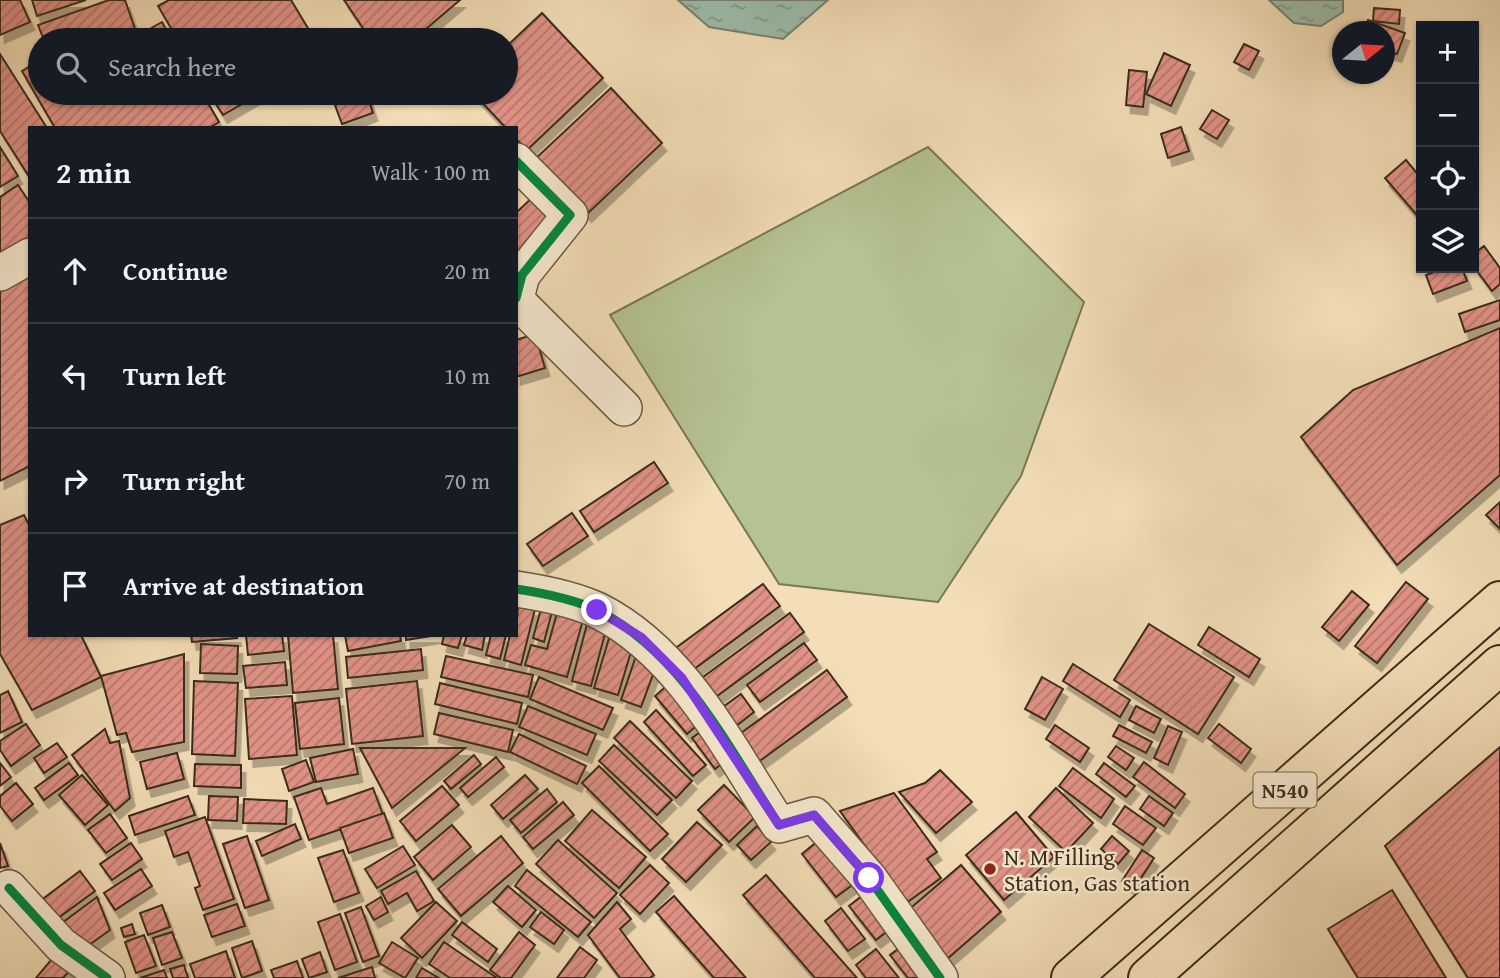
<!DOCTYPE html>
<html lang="en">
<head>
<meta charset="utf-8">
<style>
	:root { --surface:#171b24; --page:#20242c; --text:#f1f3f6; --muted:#9ea1a6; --line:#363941 }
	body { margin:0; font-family:"Gentium Book Plus",serif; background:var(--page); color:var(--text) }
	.controls { position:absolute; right:21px; top:21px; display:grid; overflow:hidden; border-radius:0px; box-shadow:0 2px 5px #0004 }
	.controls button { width:63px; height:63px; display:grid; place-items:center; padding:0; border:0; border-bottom:2px solid var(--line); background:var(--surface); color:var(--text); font:35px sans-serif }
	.compass { position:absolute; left:1332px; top:21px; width:63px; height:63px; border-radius:50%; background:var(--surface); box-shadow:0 2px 5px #0004; rotate:72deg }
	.stop { position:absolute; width:21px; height:21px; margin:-16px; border:5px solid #7c3aed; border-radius:50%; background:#fff }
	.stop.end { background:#7c3aed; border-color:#fff; box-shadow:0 2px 7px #0008 }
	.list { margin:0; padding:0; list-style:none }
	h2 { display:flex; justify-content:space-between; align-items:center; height:91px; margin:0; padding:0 28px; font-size:30px }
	h2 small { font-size:23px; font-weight:400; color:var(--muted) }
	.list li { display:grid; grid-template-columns:46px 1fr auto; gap:21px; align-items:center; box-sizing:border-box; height:105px; padding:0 28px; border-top:2px solid var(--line) }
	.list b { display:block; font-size:26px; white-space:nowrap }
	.list em { font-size:23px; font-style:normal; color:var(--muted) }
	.icon { flex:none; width:38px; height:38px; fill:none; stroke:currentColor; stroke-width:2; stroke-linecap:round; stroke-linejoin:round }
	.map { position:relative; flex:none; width:1500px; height:978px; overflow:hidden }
	.search { position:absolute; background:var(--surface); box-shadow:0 2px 5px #0004; left:28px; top:28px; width:490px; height:77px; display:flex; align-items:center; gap:18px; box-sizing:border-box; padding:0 24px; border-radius:38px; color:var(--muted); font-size:26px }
	.panel { position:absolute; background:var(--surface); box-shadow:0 2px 5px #0004; left:28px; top:126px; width:490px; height:511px; border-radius:0px }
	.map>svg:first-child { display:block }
	.green { fill:#b5c292; stroke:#787756; stroke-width:2 }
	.water { fill:url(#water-ripples); stroke:#758271; stroke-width:2 }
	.building { fill:url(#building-hatch); stroke:#3b2c1b; stroke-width:2; filter:url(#shadow) }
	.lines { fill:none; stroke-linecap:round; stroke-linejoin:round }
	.minor-casing { stroke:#695842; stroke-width:38 }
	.highway-casing { stroke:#3b2c1b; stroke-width:42 }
	.minor { stroke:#f7ead0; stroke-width:35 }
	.highway { stroke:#f3deb7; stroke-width:38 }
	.cycleway-casing { stroke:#f7ead0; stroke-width:13 }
	.cycleway { stroke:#00873e; stroke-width:9 }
	.route { stroke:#7c3aed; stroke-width:9 }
	.poi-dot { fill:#8f2418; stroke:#f7ead0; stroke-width:2.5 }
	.labels { text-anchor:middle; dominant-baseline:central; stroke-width:5; stroke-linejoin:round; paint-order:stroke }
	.shield { fill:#f7ead0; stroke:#736551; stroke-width:2 }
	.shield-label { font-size:21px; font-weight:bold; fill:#3b2c1b }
	.poi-label { font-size:23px; fill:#3b2c1b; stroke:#f7ead0; text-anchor:start }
</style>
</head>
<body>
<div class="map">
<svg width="1500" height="978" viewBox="0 0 1500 978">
	<defs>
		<pattern id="water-ripples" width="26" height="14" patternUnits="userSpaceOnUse" patternTransform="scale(1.75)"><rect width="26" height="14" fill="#9cbcab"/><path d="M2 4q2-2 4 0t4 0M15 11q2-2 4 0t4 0" fill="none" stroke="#80998a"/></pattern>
		<pattern id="building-hatch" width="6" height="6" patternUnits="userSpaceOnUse" patternTransform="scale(1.75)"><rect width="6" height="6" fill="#e29387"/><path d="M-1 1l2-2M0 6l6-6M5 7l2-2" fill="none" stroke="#b8786e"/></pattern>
		<filter id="shadow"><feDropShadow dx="4.5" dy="8" stdDeviation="0" flood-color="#0004"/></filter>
	</defs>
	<rect width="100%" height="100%" fill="#f3deb7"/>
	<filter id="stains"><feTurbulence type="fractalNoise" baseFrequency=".00286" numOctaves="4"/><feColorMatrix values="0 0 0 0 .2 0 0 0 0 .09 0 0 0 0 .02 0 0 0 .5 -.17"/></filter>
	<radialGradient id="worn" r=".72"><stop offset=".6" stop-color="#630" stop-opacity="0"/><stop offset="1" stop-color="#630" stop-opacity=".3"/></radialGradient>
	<path class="green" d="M928 147 1084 302 1021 476 938 602 779 584 610 315Z"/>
	<g class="water">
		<path d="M678 0H828L783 39 709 27Z"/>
		<path d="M1269 0H1343V12L1321 26 1294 23Z"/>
	</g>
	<g class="building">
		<path d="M0 0H20L30 22 0 35Z"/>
		<path d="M32 0H86L37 16Z"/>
		<path d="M109 0H125L135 29 103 40H94L91 31 64 40H44L38 25Z"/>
		<path d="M169 0H291L315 40H178L158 6Z"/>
		<path d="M344 0H460L413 40H371Z"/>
		<path d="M1374 8 1400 10 1399 24 1373 21Z"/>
		<path d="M542 13 603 78 527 150 516 139V128H506L473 93H506V47Z"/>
		<path d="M1368 20 1405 33 1397 54 1384 50V32H1364Z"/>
		<path d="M162 22 172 40H130Z"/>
		<path d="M1244 44 1259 51 1249 70 1234 62Z"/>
		<path d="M1164 53 1190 65 1171 106 1146 94Z"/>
		<path d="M0 54 47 128H30V178L0 131Z"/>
		<path d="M40 60V93H202L219 122 209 128H55L22 71Z"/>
		<path d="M1129 70 1147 72 1143 107 1126 105Z"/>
		<path d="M611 88 662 143 587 214 535 159Z"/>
		<path d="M209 93H261L223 115Z"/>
		<path d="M367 94 373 113 342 124 335 105Z"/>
		<path d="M1212 110 1229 120 1217 139 1200 129Z"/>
		<path d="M1181 127 1189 151 1168 158 1161 134Z"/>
		<path d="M0 147 18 176 0 187Z"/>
		<path d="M1406 160 1421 178V220L1385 178Z"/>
		<path d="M18 185 30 203V238L0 257V197Z"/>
		<path d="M535 195 560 221 516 264V213Z"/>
		<path d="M1484 246 1500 268V284L1492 291 1474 267V254Z"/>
		<path d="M1446 268H1462L1467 281 1433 294 1426 275Z"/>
		<path d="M30 276V466L0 481V291Z"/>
		<path d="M1500 300V320L1465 332 1459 314Z"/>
		<path d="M1500 328V475L1397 565 1301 437 1353 390Z"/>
		<path d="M535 334 545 368 516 377V340Z"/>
		<path d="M654 462 668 483 594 532 580 511Z"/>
		<path d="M1500 502V529L1486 515Z"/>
		<path d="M572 513 588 536 543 566 527 544Z"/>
		<path d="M24 515 30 527V635H81L101 677 32 710 0 654V525Z"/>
		<path d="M1406 582 1428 599 1377 663 1355 646Z"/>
		<path d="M763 584 780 606 690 672 673 650Z"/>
		<path d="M1352 591 1369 605 1339 641 1322 627Z"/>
		<path d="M518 604 535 609 521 665 504 660 510 635H516Z"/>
		<path d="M542 605 553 608 544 642 533 638Z"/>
		<path d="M557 613 583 620 567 677 525 665 531 645 547 649Z"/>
		<path d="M790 613 804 632 713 699 699 680Z"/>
		<path d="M587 624 606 630 591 686 572 681Z"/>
		<path d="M1149 624 1234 677 1198 734 1114 680Z"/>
		<path d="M1209 627 1260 659 1249 677 1198 645Z"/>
		<path d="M191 635H236L237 638 192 642Z"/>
		<path d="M246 635H282L284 651 248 655Z"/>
		<path d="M288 635H333L338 689 293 693Z"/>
		<path d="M345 635H400L401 641 348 651Z"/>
		<path d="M406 635H437L406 640Z"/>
		<path d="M444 635H462L458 648 442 644Z"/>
		<path d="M467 635H485L482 650 464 645Z"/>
		<path d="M491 635H506L500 659 486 655Z"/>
		<path d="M610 635 634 642 618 695 594 688Z"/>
		<path d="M804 643 817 660 760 702 747 685Z"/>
		<path d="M201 644 238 646 237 674 200 673Z"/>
		<path d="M421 649 423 670 348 678 346 657Z"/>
		<path d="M637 653 658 661 641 707 621 700Z"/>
		<path d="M184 654V742L132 752 126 733 117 735 101 676Z"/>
		<path d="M446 656 533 675 528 697 441 677Z"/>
		<path d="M285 662 287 685 246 688 243 666Z"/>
		<path d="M1073 664 1130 700 1120 717 1063 681Z"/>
		<path d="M827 670 847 697 757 763 737 736Z"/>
		<path d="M539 677 613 708 603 730 530 699Z"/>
		<path d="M1042 677 1063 689 1045 720 1025 709Z"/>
		<path d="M194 681 238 683 235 756 192 754Z"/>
		<path d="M417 681 423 736 352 744 346 689Z"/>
		<path d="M672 681 704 719 687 734 655 696Z"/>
		<path d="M440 683 522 703 517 724 435 704Z"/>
		<path d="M8 691 22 722 0 733V695Z"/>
		<path d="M741 694 754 712 727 733 713 714Z"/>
		<path d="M292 696 297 755 249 759 245 699Z"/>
		<path d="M339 698 344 744 300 749 295 703Z"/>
		<path d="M528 706 596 734 587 755 519 727Z"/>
		<path d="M1136 706 1161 719 1154 733 1129 720Z"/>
		<path d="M656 710 706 765 693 776 644 722Z"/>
		<path d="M439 713 513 730 508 752 434 734Z"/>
		<path d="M630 721 692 781 676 798 614 738Z"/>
		<path d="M26 724 40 745 11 766 0 750V741Z"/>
		<path d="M1219 724 1251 749 1241 763 1208 738Z"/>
		<path d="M1055 725 1089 748 1080 762 1046 739Z"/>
		<path d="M1119 725 1152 742 1146 753 1113 736Z"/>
		<path d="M1168 726 1182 732 1168 765 1154 758Z"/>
		<path d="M707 727 730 757 715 769 692 738Z"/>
		<path d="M105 729 110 743 119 741 130 798 115 811 72 755Z"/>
		<path d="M519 734 586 766 577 784 510 752Z"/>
		<path d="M57 743 67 757 44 773 34 758Z"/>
		<path d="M614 745 672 800 657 815 599 761Z"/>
		<path d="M1116 746 1134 758 1126 770 1108 757Z"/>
		<path d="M1500 747V978H1468L1385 846Z"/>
		<path d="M360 748H465L392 808Z"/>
		<path d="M353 749 358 774 316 782 310 758Z"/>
		<path d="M177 753 184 779 147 789 140 762Z"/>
		<path d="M474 755 481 764 451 789 444 781Z"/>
		<path d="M496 757 504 767 468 797 460 788Z"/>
		<path d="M306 760 314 782 289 791 282 769Z"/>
		<path d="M1144 762 1185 794 1175 808 1133 777Z"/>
		<path d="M0 763 11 777 0 786Z"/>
		<path d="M69 763 78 775 44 800 35 788Z"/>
		<path d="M1104 763 1135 786 1126 797 1096 774Z"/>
		<path d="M195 764 241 765V788L194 786Z"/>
		<path d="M599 766 668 834 650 851 582 783Z"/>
		<path d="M1073 768 1114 799 1101 818 1059 786Z"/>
		<path d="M940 770 972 802 936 833 899 792 925 783Z"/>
		<path d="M82 775 108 805 85 825 59 795Z"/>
		<path d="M525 775 538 789 503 819 491 805Z"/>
		<path d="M16 783 33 804 12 821 0 806V796Z"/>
		<path d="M724 785 755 817 729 842 698 810Z"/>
		<path d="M442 786 459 805 416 841 400 821Z"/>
		<path d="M321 788 327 804 373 788 383 815 309 840 294 797Z"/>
		<path d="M1056 788 1093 823 1066 852 1029 817Z"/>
		<path d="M547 789 557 802 521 833 510 820Z"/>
		<path d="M894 793 937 852 927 859 941 878 906 903 840 811Z"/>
		<path d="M188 796 195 815 135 835 129 816Z"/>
		<path d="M209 796 238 797 237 821 208 820Z"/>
		<path d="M1149 796 1173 813 1164 826 1140 809Z"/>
		<path d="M244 799 287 801 286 824 243 823Z"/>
		<path d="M563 802 574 815 533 849 523 837Z"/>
		<path d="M1125 806 1156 828 1143 845 1113 824Z"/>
		<path d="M592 810 646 857 619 888 565 841Z"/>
		<path d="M1016 812 1054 857 1004 900 966 855Z"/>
		<path d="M384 813 393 838 349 853 340 828Z"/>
		<path d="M110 814 127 838 106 853 88 830Z"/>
		<path d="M205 817 234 899 203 910 195 888 200 886 188 852 174 857 165 831Z"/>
		<path d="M697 822 722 845 686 882 662 859Z"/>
		<path d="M295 824 301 839 262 856 256 841Z"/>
		<path d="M452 825 471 847 433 880 414 857Z"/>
		<path d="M757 826 771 842 751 860 737 845Z"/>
		<path d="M247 836 269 900 245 908 223 844Z"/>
		<path d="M501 836 523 863 461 916 438 889Z"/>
		<path d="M824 836 859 880 836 897 802 854Z"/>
		<path d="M1112 836 1129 851 1118 864 1101 849Z"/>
		<path d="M558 840 617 893 594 918 536 864Z"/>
		<path d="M0 843 8 866 0 868Z"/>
		<path d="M131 843 142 859 112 880 100 864Z"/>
		<path d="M403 846 415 865 377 888 365 869Z"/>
		<path d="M343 850 359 893 334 902 318 858Z"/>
		<path d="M1142 850 1154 858 1134 889 1122 881Z"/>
		<path d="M650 865 669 883 640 914 620 895Z"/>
		<path d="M961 865 1001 912 947 959 906 912Z"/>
		<path d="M141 869 152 886 115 910 104 893Z"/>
		<path d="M527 870 591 922 578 937 515 886Z"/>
		<path d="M80 871 95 891 54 921 40 901Z"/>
		<path d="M416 871 434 901 417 911 407 893 388 904 381 891Z"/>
		<path d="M766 875 857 978H815L743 895Z"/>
		<path d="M508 886 536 910 522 927 493 902Z"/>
		<path d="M1392 890 1446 978H1358L1328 929Z"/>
		<path d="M867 892 894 926 876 940 849 906Z"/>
		<path d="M674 896 746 978H714L656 912Z"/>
		<path d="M97 897 110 930 82 950 55 928Z"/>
		<path d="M381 897 388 912 374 920 366 906Z"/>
		<path d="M436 902 457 921 422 958 401 938Z"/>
		<path d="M617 902 631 919 620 929 654 975 650 978H620L588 935Z"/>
		<path d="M237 904 245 926 212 937 204 915Z"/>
		<path d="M162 905 170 927 148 935 140 913Z"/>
		<path d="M361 907 379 956 363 962 345 913Z"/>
		<path d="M841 908 865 939 848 951 825 921Z"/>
		<path d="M541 912 564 930 554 944 530 927Z"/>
		<path d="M340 914 357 962 335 970 318 922Z"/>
		<path d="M462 922 497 949 488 962 452 935Z"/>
		<path d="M132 924 135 934 124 937 121 928Z"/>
		<path d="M172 932 182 958 162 965 153 938Z"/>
		<path d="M519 932 535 945 511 978H501L490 970Z"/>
		<path d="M144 935 156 966 136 973 125 942Z"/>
		<path d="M252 941 262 971 242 978 232 948Z"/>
		<path d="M392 942 418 958 405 978 379 963Z"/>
		<path d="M444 942 497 978H450L429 964Z"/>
		<path d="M906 943 933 978H908L890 955Z"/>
		<path d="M580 947 597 960 584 978H557Z"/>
		<path d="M876 949 899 978H866L856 965Z"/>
		<path d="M226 951 235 978H195L190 964Z"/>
		<path d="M320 952 327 972 309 978 302 959Z"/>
		<path d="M57 953 73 967 63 978H36Z"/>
		<path d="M297 961 303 978H274L271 970Z"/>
		<path d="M184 965 188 978H173L170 969Z"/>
		<path d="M372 967 375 978H338Z"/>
		<path d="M422 968 439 978H416Z"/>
		<path d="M164 970 167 978H140Z"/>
	</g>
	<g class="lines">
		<defs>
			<g id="minor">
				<path d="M516 161 570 215 522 275 516 298"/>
				<path d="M0 273 30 256"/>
				<path d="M516 300 624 408"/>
				<path d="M516 589C543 593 574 599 599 611 683 654 729 749 779 825L814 815 869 878 940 978"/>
				<path d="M9 888 61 945 107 978"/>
			</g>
			<g id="highway">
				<path d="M1071 978 1500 601"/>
				<path d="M1148 978 1500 665"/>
			</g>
		</defs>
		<use href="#minor" class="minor-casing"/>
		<use href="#highway" class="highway-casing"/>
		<use href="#minor" class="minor"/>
		<use href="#highway" class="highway"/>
		<defs>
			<g id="cycleway">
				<path d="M516 161 570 215 522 275 516 298"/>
				<path d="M516 589C543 593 574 599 599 611 683 654 729 749 779 825L814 815 869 878 940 978"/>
				<path d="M9 888 61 945 107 978"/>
			</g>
		</defs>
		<use href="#cycleway" class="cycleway-casing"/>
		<use href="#cycleway" class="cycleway"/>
	</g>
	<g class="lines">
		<path class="route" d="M597 610 641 637 682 678 779 825 814 815 869 878"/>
	</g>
	<circle class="poi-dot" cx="990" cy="869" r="7"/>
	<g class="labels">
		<rect class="shield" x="1253.5" y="772.5" width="63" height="35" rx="5"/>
		<g class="shield-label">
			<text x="1285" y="790">N540</text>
		</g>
		<g class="poi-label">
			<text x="1004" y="856">N. M Filling<tspan x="1004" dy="26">Station, Gas station</tspan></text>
		</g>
	</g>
	<rect width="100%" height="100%" filter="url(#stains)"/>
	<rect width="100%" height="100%" fill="url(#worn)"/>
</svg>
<div class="controls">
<button>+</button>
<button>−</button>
<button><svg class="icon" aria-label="locate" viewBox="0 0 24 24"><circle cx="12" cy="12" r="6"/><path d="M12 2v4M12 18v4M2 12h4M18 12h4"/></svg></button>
<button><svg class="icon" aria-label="layers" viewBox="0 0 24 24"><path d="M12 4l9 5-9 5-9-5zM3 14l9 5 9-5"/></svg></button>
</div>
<svg class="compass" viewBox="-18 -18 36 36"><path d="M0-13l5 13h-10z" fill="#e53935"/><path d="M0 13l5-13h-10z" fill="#9ea1a6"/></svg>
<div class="stop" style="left:869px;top:878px"></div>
<div class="stop end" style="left:597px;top:610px"></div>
<div class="search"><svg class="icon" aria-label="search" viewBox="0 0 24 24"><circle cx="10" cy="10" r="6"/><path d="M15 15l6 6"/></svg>Search here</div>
<section class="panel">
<h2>2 min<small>Walk · 100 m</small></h2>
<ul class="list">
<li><svg class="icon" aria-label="ahead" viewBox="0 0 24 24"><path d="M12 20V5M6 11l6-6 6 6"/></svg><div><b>Continue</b></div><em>20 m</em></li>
<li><svg class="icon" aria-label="left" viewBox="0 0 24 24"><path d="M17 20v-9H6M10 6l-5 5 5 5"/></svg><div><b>Turn left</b></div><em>10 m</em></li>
<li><svg class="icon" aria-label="right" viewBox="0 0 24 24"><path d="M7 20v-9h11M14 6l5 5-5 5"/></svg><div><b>Turn right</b></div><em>70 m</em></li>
<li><svg class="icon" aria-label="arrive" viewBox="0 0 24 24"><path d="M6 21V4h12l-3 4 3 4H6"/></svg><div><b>Arrive at destination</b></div></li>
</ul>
</section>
</div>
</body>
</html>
